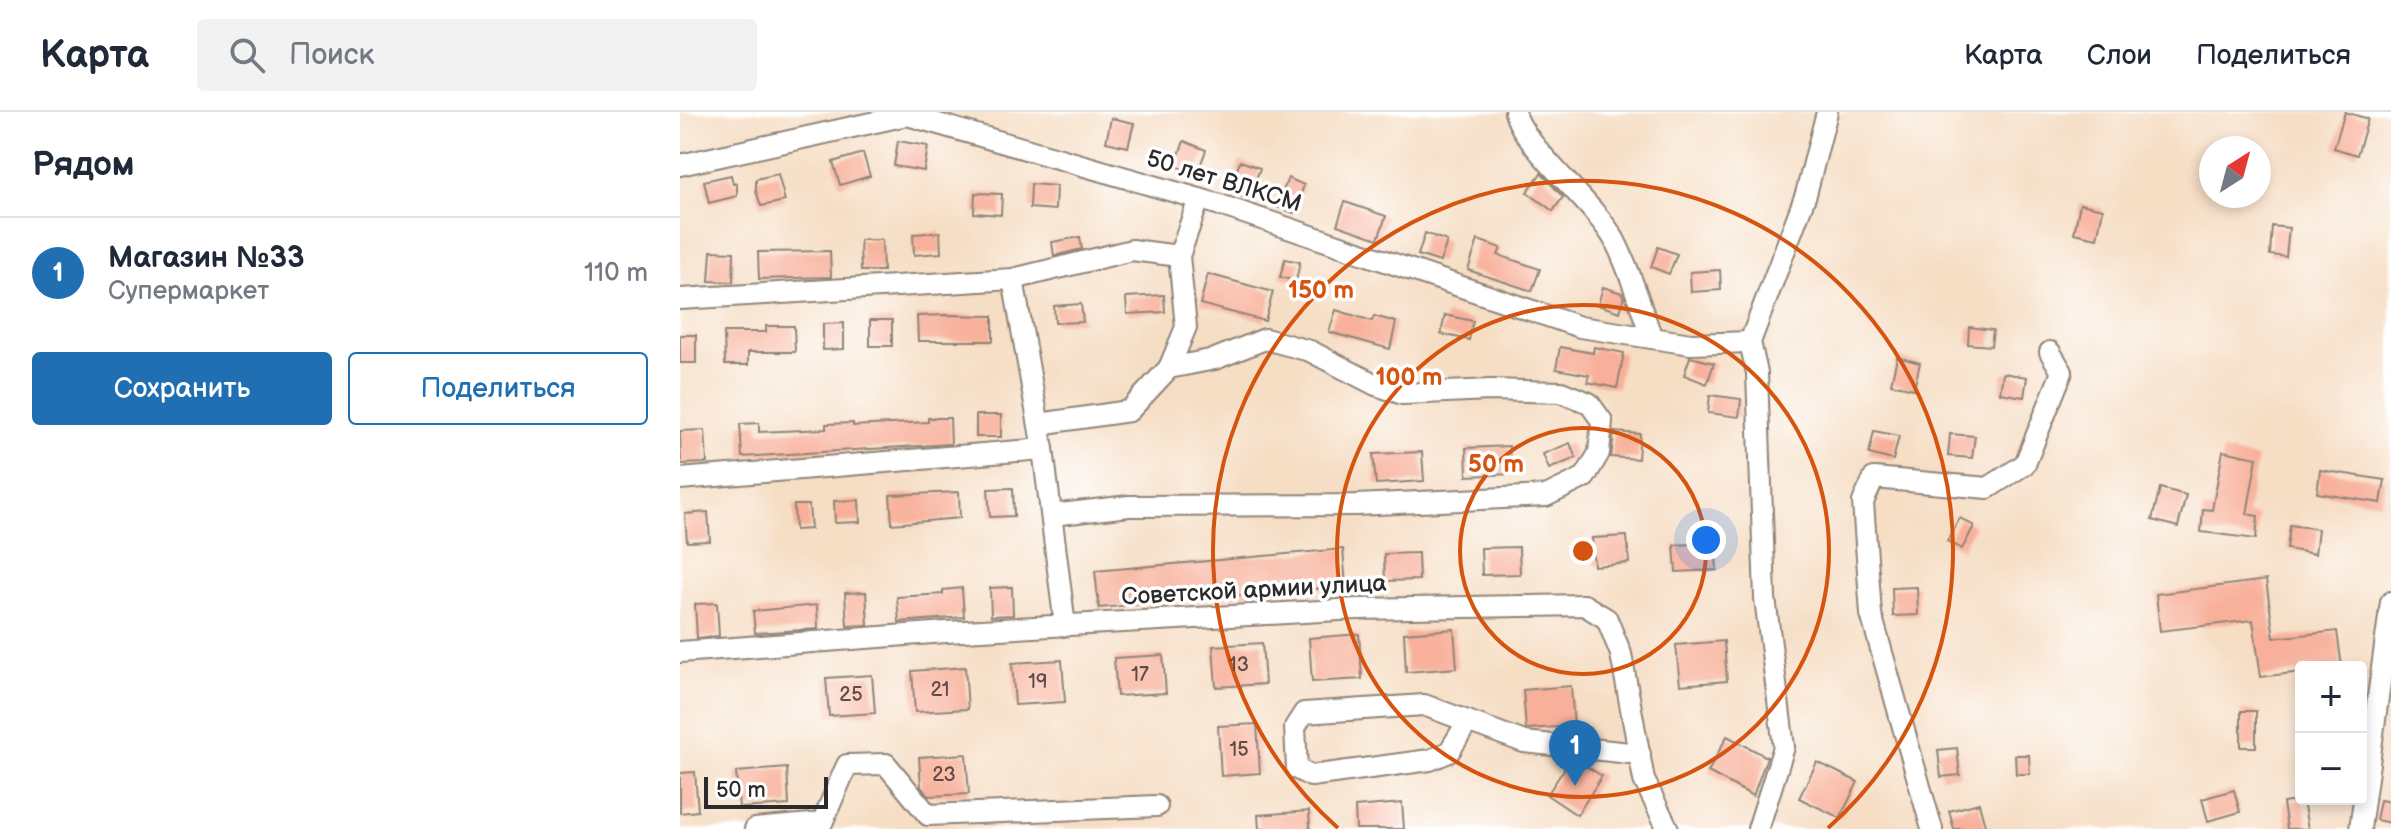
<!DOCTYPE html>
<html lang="ru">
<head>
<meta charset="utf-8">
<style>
	:root { --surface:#fff; --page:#f2f2f3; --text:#1f2937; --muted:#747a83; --line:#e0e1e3; --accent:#1f6fb2 }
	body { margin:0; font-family:"Balsamiq Sans",sans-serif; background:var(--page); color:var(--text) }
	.controls { position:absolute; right:24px; bottom:24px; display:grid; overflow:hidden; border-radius:8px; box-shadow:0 4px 12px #0003 }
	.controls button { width:72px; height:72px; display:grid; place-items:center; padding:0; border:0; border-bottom:2px solid var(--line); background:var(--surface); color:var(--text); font:40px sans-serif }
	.compass { position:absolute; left:1519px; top:24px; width:72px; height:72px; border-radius:50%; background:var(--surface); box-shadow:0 4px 12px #0003; rotate:36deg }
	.scale { position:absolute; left:24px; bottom:20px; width:124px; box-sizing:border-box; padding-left:8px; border:4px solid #2b2b2b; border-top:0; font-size:22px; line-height:28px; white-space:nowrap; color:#2b2b2b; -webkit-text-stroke:6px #fff; paint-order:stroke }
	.you { position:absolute; left:1026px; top:428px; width:28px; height:28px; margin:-20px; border:6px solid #fff; border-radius:50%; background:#1a73e8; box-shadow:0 0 0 12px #1a73e833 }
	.badge { display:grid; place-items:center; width:52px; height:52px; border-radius:50%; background:var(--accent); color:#fff; font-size:26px; font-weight:700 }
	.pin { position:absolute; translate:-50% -66px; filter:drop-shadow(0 2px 4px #0008) }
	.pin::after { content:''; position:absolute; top:42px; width:28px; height:24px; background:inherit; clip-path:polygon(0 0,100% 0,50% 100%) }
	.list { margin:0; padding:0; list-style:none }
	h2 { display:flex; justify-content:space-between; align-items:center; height:104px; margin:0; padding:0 32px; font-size:34px }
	h2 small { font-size:26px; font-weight:400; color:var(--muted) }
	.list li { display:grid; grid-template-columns:52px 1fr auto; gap:24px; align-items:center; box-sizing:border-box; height:112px; padding:0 32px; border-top:2px solid var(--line) }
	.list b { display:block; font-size:30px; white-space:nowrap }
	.list p { margin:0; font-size:26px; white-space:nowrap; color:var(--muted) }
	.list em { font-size:26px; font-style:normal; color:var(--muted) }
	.actions { display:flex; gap:16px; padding:24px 32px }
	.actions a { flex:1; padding:18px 0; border:2px solid var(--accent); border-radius:8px; text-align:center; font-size:28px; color:var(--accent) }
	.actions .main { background:var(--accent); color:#fff }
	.icon { flex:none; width:44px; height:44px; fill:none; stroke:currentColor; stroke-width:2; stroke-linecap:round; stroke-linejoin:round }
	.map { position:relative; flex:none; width:1711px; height:717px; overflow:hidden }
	header { display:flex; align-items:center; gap:48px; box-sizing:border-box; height:112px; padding:0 40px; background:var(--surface); border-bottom:2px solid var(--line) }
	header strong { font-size:38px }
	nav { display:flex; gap:44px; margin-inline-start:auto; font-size:28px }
	.search { width:560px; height:72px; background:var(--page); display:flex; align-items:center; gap:20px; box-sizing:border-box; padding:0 28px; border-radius:8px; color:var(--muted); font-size:30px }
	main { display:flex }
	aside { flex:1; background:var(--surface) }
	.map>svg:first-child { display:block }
	.building { fill:#f8b09a }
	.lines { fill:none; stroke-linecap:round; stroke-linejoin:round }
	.minor-casing { stroke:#908478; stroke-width:24 }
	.minor { stroke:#fff; stroke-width:20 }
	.ring { fill:none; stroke:#d5540f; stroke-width:4 }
	.labels { text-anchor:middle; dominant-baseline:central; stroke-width:7; stroke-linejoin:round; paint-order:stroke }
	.number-label { font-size:20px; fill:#5e4c47 }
	.street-label { font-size:24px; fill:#2b2b2b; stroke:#fff }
	.centre { fill:#d5540f; stroke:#fff; stroke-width:4 }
	.ring-label { font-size:24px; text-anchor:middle; font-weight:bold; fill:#d5540f; stroke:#fff; stroke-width:7; stroke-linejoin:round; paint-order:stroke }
</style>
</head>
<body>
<header>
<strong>Карта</strong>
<div class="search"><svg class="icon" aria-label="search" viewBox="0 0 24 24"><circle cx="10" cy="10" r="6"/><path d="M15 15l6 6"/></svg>Поиск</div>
<nav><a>Карта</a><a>Слои</a><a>Поделиться</a></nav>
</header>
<main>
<aside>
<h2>Рядом<small></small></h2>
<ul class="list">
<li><span class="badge">1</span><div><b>Магазин №33</b><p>Супермаркет</p></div><em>110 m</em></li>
</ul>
<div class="actions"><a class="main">Сохранить</a><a>Поделиться</a></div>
</aside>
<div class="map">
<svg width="1711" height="717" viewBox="0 0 1711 717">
	<rect width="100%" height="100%" fill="#fff"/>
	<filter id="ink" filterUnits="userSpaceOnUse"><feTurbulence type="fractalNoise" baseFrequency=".0125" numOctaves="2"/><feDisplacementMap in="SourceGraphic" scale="16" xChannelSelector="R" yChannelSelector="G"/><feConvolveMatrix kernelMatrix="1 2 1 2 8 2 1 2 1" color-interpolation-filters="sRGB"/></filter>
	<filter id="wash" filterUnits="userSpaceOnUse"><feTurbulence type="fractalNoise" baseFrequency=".006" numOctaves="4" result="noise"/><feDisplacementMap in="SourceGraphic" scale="32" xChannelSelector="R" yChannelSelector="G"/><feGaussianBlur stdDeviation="1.8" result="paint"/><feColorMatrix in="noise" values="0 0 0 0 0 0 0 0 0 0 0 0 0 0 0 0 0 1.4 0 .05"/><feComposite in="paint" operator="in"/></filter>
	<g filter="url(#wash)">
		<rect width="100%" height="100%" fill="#f6dec5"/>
		<g id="blocks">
			<g class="building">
				<path d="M1665 0 1688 7 1677 43 1654 36Z"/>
				<path d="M431 6 454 11 448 35 426 30Z"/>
				<path d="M218 29 248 34 244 59 214 54Z"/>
				<path d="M504 29 526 38 517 62 495 54Z"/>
				<path d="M183 41 190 64 160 73 153 50Z"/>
				<path d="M560 49 580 56 569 87 549 80Z"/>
				<path d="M861 61 883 85 873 99 847 80Z"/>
				<path d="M98 62 105 89 81 94 76 79V67Z"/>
				<path d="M51 63 53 72 57 71V84L29 91 24 69Z"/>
				<path d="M608 66 624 73 614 101 597 95Z"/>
				<path d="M351 72 376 74 375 98 350 96Z"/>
				<path d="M295 81 322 82 321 103 294 101Z"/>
				<path d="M665 90 706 104 698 127 657 113Z"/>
				<path d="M1400 92 1423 97 1417 126 1394 121Z"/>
				<path d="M1592 114 1609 116 1606 145 1590 143Z"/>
				<path d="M260 120 261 141 234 143 233 122Z"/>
				<path d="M745 121 767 129 760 150 738 143Z"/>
				<path d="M400 125 402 137 374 144 372 130Z"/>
				<path d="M180 128H202L203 159H181Z"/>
				<path d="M798 128 821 136 818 143 860 157 852 179 788 158Z"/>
				<path d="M978 135 997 142 989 162 971 155Z"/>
				<path d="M31 139 54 140 53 170 29 169Z"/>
				<path d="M150 139 151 165 79 167 78 140Z"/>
				<path d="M605 147 620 150 616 169 600 165Z"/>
				<path d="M1040 158 1041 178 1011 180 1010 160Z"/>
				<path d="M528 162 593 180 585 209 520 192Z"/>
				<path d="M923 175 942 181 944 186 940 200 918 193Z"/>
				<path d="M484 183 485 200 447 202 446 185Z"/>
				<path d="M401 192 403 210 375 211 374 194Z"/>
				<path d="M656 198 692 209 694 204 716 210 710 237 649 220Z"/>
				<path d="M268 203 313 204V229H238L237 204Z"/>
				<path d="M765 203 793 209 789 228 761 222Z"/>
				<rect x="190" y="208" width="22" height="26"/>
				<path d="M164 211V237L143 238V212Z"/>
				<path d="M86 214H114L115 240H68V253H45L44 220H86Z"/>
				<path d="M1289 215 1313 218 1311 234 1288 232Z"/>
				<rect x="0" y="223" width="16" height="28"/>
				<path d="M880 235 913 241 914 235 944 241 937 276 907 270 909 263 876 257Z"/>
				<path d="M1010 245 1034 251 1027 272 1004 263Z"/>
				<path d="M1217 245 1240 251 1234 277 1211 272Z"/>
				<path d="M1323 261 1347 265 1344 285 1320 281Z"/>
				<path d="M1030 283 1061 287 1059 305 1028 301Z"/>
				<rect x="296" y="303" width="25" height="22"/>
				<path d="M248 306H270L271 332 62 345 60 312 79 311V320L146 317V312L173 311V314L248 310Z"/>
				<path d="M25 318 27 351 1 352 0 319Z"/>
				<path d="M1194 319 1219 324 1213 348 1189 342Z"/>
				<path d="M934 320 960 322 958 347 931 345Z"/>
				<path d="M1270 322 1295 324 1292 346 1268 344Z"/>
				<path d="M890 331 896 346 869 357 863 342Z"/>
				<path d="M829 334 831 362 787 364 786 336Z"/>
				<path d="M1543 339 1577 346 1567 402 1578 404 1576 427 1521 420 1523 397 1532 398Z"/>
				<path d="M742 340 744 369 696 372 693 342Z"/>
				<path d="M1640 358 1705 368 1701 391 1637 381Z"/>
				<path d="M333 376 334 404 310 405 308 377Z"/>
				<path d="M1480 376 1506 383 1498 415 1472 408Z"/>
				<path d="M279 380 280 406 212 412 210 383Z"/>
				<path d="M179 388 180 410 155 411 154 389Z"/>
				<path d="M114 393H129L131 417 115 418Z"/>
				<path d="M28 400 30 429 7 430 5 402Z"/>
				<path d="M1280 406 1294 414 1282 437 1267 429Z"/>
				<path d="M1610 413 1638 417 1635 442 1607 437Z"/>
				<path d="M947 424 949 451 914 454 912 426Z"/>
				<path d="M1035 431 1037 458 996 460 994 433Z"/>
				<path d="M839 435 840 462 802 463 801 436Z"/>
				<path d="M663 437 666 474 419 496 415 459Z"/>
				<path d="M738 441 739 468 705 469 704 442Z"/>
				<path d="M1586 468 1594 526 1657 519 1662 555H1621V560L1581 565 1573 508 1480 519 1476 482Z"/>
				<path d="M332 475 333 503 311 504 310 476Z"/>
				<path d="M1237 475 1238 503 1213 504 1212 476Z"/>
				<path d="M282 476 284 505 219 510 217 485 263 482V478Z"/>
				<path d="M186 480 188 513 167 514 165 481Z"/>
				<path d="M37 491 39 524 17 526 15 492Z"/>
				<path d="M137 493 138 517 75 521 73 499Z"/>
				<path d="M774 517 777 556 726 560 724 521Z"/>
				<path d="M679 522 682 567 632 570 629 526Z"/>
				<path d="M1044 529 1047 569 1000 573 996 533Z"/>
				<path d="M582 531 585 572 536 575 533 534Z"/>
				<path d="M483 543 486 581 437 584 434 546Z"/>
				<path d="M382 548 385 590 335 593 332 551Z"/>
				<path d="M285 555 288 597 235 600 232 559Z"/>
				<path d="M192 563 195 601 149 604 146 566Z"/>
				<path d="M891 574 894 614 846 617 843 578Z"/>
				<rect x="1561" y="599" width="15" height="36"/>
				<path d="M577 612 580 661 541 664 538 614Z"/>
				<path d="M1047 624 1087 645 1073 684 1028 660Z"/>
				<path d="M1277 636 1280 663 1261 665 1258 638Z"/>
				<path d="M286 642 289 682 249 684 241 675 239 645Z"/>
				<path d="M1335 643H1349L1350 662H1336Z"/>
				<path d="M890 648 898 649 922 664 897 703 867 683Z"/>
				<path d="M1137 650 1178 670 1160 706 1119 686Z"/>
				<path d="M107 656 109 693 59 696 56 660Z"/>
				<path d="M15 660 18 699 0 701V661Z"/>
				<path d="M1554 678 1560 700 1528 709 1522 687Z"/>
				<path d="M1623 688 1628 717H1607L1603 691Z"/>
				<path d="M1700 688 1711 690V711L1696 708Z"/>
				<path d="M722 691 724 717H676L675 695Z"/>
				<path d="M1299 691 1306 717H1274L1269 699Z"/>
				<path d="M629 699 630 717H579L578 703Z"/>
			</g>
		</g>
	</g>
	<g filter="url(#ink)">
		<use href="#blocks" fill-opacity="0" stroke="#908478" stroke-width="2"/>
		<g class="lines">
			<defs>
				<g id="minor">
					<path d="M835 0C842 33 914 91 934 127 950 157 960 194 972 226"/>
					<path d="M0 53 227 3 537 92 900 215 1011 232 1070 230"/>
					<path d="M333 167 363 337 385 514"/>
					<path d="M0 187 333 167 452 138 499 144"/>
					<path d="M359 312 449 299 489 256 506 215 499 144 519 87"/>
					<path d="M0 367 363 337"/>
					<path d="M372 403 449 394 676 393 866 384 905 365 919 341 922 309 909 291 881 280 810 278 723 282 696 273 630 239 585 227 535 247 489 256"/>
					<path d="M0 540 266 520 677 497 904 493 927 507 941 542 964 668 988 717"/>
					<path d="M788 609 769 640 750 648 631 664 617 657 615 615 624 601 744 593 844 630 960 642"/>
					<path d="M75 717 142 711 167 653 206 652 248 703 477 694"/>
					<path d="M1078 717 1104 635 1085 486 1077 261 1070 230 1126 82 1147 0"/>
					<path d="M1252 717 1191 502 1183 390 1194 366 1308 376 1345 352 1382 260 1370 240"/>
					<path d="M1680 717 1711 490"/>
				</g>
			</defs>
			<use href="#minor" class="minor-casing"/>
			<use href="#minor" class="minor"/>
		</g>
	</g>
	<g class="ring">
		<circle cx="903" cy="439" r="123"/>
		<circle cx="903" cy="439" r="246"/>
		<path d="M658 716A370 370 0 1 1 1148 716"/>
	</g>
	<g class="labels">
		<g class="number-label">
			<text x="559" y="553">13</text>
			<text x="460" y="563">17</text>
			<text x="358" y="570">19</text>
			<text x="260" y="578">21</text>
			<text x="171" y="583">25</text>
			<text x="559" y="638">15</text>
			<text x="264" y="663">23</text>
		</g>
		<g class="street-label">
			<text transform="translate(544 69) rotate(17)">50 лет ВЛКСМ</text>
			<text transform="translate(574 478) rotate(-3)">Советской армии улица</text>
		</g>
	</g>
	<circle cx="903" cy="439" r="12" class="centre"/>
	<g class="ring-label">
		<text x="641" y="186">150 m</text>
		<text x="729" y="273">100 m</text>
		<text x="816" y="360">50 m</text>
	</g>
</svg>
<div class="controls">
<button>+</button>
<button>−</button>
</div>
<svg class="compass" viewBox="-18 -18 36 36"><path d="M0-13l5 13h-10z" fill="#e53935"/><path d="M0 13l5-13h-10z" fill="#747a83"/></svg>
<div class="scale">50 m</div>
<div class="you"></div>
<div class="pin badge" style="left:895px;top:674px">1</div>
</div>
</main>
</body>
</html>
